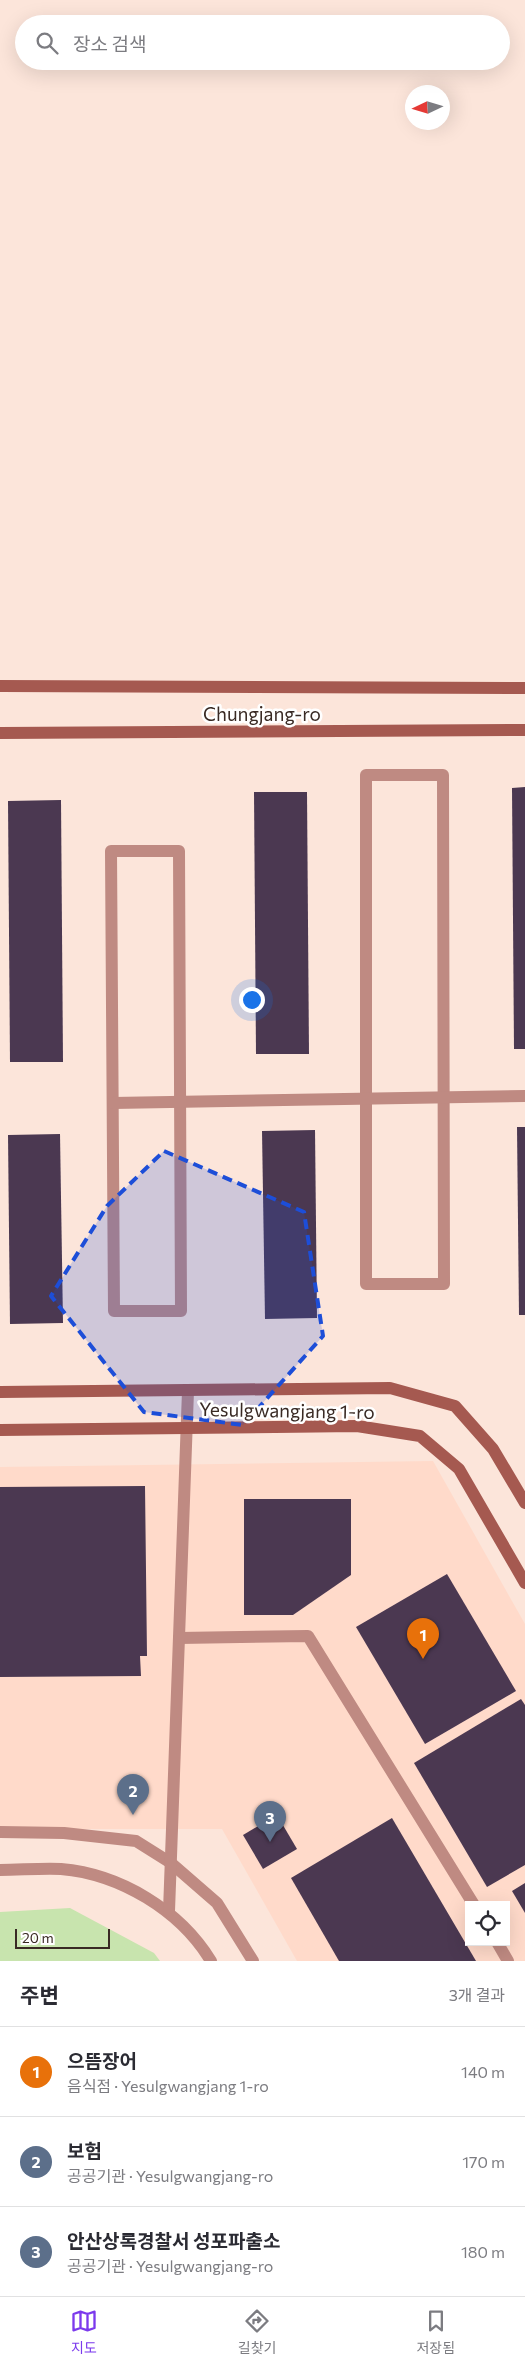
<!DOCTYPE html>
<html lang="ko">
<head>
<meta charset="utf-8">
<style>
	:root { --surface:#fff; --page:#f2f2f3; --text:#2b2b33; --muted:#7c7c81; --line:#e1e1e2; --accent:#7c3aed }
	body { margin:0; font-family:Commissioner,"Noto Sans KR",sans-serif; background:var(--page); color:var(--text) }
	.controls { position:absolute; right:15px; bottom:15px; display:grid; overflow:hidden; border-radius:0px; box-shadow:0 5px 20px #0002 }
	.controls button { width:45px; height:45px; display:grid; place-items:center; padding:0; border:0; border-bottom:1px solid var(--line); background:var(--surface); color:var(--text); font:25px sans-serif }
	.compass { position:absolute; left:405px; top:85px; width:45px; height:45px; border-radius:50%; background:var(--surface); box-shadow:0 5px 20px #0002; rotate:266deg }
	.scale { position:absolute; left:15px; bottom:12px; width:95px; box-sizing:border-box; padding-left:5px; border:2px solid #392a24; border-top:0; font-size:14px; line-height:18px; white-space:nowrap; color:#392a24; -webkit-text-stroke:4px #fff; paint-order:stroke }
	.you { position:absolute; left:251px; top:999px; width:18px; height:18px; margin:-12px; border:4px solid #fff; border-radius:50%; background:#1a73e8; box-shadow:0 0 0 8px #1a73e833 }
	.badge { display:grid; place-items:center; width:32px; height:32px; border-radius:50%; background:var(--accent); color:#fff; font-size:16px; font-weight:700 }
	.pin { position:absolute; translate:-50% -41px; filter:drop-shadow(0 1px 2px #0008) }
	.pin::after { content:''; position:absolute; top:26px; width:18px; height:15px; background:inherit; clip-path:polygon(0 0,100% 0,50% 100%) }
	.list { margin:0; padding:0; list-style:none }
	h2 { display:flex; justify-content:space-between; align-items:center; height:65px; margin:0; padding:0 20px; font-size:21px }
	h2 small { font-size:16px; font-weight:400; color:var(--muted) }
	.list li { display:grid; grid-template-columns:32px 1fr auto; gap:15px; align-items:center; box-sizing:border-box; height:90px; padding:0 20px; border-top:1px solid var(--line) }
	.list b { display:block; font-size:19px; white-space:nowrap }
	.list p { margin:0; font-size:16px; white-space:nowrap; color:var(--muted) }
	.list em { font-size:16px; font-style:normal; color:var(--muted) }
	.icon { flex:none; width:28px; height:28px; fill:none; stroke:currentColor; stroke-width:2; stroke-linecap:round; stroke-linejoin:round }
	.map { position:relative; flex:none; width:525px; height:1961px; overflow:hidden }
	.search { position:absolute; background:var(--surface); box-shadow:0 5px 20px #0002; left:15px; right:15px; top:15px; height:55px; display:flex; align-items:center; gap:12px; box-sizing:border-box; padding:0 18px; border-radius:28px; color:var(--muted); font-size:19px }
	.sheet { height:335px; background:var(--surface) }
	nav { display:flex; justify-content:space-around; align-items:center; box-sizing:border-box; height:70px; border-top:1px solid var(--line); background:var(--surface); font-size:14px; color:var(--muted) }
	nav a { display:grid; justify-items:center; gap:2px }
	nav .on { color:var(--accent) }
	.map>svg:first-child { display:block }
	.built { fill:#ffdaca; fill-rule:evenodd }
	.green { fill:#c8e4ae }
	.building { fill:#4b3851 }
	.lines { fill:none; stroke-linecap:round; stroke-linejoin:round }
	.lane { stroke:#bf8a82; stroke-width:12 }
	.street { stroke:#bf8a82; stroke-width:12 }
	.secondary { stroke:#a55950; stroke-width:12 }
	.marked { fill:#1d4ed8; fill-opacity:0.2; stroke:#1d4ed8; stroke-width:4; stroke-dasharray:10 6; stroke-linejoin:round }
	.labels { text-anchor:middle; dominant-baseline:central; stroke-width:5; stroke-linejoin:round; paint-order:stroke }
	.street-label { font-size:19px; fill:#392a24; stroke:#fff }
</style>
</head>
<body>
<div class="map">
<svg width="525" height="1961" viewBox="0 0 525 1961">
	<rect width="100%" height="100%" fill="#fce5da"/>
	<path class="built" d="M433 1461 525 1624V1961H297L222 1829H0V1467ZM469 1905H506V1942H469Z"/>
	<path class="green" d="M70 1908 154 1953 160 1961H0V1912Z"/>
	<g class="building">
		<path d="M525 787V1049H514L512 788Z"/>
		<path d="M254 792H307L309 1054H256Z"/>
		<path d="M61 800 63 1062H10L8 801Z"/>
		<path d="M517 1127H525V1315H519Z"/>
		<path d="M315 1130 317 1318 265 1319 262 1131Z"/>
		<path d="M60 1134 63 1323 10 1324 8 1135Z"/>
		<path d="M145 1486 147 1656H140L141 1676 0 1677V1487Z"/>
		<path d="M244 1499H351V1575L293 1615H244Z"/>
		<path d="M447 1574 516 1691 425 1744 356 1627Z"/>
		<path d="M521 1699 525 1705V1865L487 1887 414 1763Z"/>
		<path d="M277 1815 297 1849 263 1869 243 1835Z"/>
		<path d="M392 1818 476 1961H339L291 1878Z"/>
		<path d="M525 1883V1913L512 1891Z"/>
	</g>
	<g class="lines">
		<g class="lane">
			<path d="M366 775H443L444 1284H366Z"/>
			<path d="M111 851H179L181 1311H114Z"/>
			<path d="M113 1103 525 1096"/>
		</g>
		<g class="street">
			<path d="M179 1638 308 1636 474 1905"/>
			<path d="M0 1832 64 1833 136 1841 171 1863 217 1903 253 1961"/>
			<path d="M0 1870C20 1870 41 1868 61 1869 120 1874 180 1910 211 1961"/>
			<path d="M169 1911 188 1391"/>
			<path d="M497 1942 508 1961"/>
		</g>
		<g class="secondary">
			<path d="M0 686 525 688"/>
			<path d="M0 733 525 730"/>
			<path d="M0 1392 390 1388 455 1406 493 1449 525 1503"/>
			<path d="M0 1430 357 1426 420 1436 459 1469 525 1583"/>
		</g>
	</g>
	<path class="marked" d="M164 1151 304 1212 323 1336 243 1425 144 1412 51 1296 107 1206Z"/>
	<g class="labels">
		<g class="street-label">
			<text x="262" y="713">Chungjang-ro</text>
			<text transform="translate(287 1410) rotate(1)">Yesulgwangjang 1-ro</text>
		</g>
	</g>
</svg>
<div class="controls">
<button><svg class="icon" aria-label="locate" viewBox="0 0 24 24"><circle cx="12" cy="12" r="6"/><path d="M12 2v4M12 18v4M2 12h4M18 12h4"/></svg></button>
</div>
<svg class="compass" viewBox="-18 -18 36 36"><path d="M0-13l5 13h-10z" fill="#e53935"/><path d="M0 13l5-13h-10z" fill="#7c7c81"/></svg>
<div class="scale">20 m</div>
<div class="you"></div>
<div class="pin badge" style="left:423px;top:1659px;background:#e8710a">1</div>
<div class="pin badge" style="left:133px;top:1815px;background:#5c6f8a">2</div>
<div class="pin badge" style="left:270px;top:1842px;background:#5c6f8a">3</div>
<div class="search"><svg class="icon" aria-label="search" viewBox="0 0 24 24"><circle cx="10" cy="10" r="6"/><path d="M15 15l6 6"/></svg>장소 검색</div>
</div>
<section class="sheet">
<h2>주변<small>3개 결과</small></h2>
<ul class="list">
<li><span class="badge" style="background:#e8710a">1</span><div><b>으뜸장어</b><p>음식점 · Yesulgwangjang 1-ro</p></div><em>140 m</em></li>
<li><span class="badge" style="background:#5c6f8a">2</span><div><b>보험</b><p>공공기관 · Yesulgwangjang-ro</p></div><em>170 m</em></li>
<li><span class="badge" style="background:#5c6f8a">3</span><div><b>안산상록경찰서 성포파출소</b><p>공공기관 · Yesulgwangjang-ro</p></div><em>180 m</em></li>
</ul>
</section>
<nav>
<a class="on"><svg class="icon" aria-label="map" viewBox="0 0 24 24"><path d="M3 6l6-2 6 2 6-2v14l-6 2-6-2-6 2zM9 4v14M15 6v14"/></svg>지도</a>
<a><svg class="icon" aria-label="directions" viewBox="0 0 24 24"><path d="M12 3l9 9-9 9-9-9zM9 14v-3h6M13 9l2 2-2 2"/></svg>길찾기</a>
<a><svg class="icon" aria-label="saved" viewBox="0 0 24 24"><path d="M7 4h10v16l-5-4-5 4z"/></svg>저장됨</a>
</nav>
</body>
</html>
